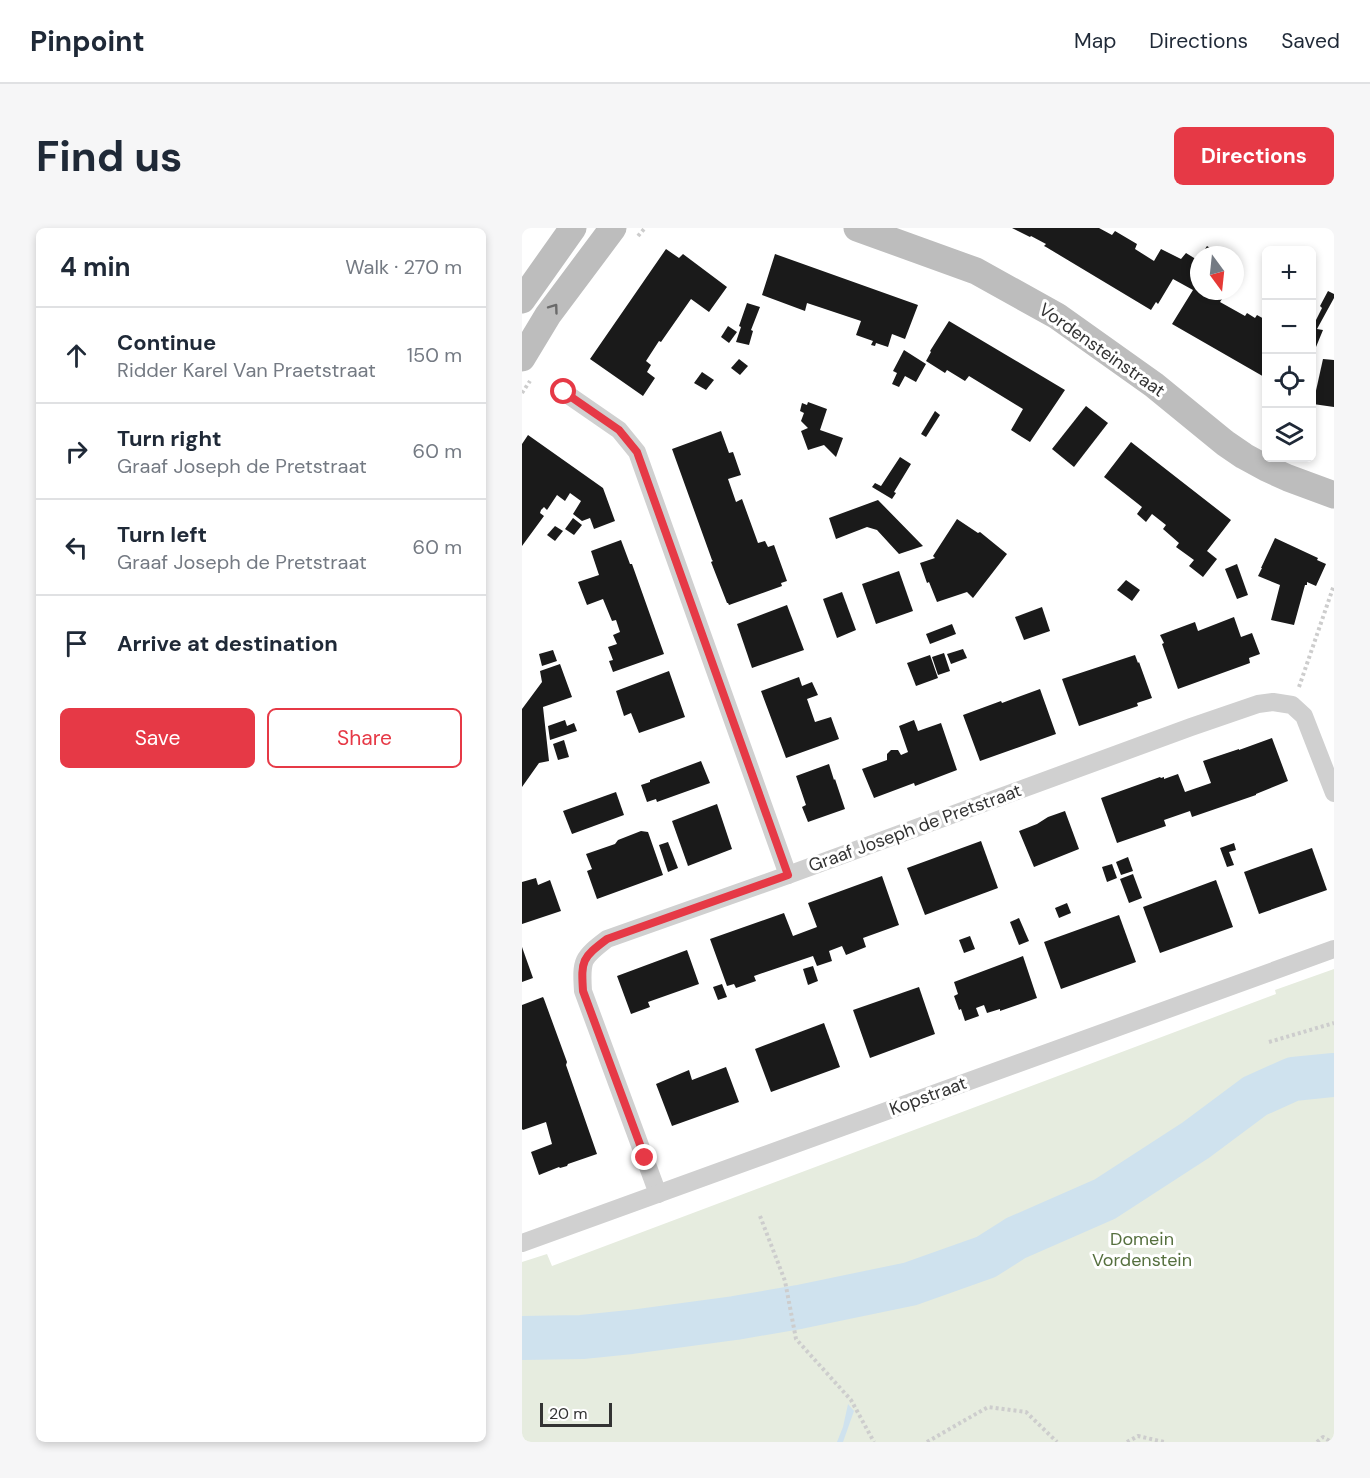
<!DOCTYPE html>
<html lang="en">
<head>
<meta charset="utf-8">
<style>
	:root { --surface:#fff; --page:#f6f6f7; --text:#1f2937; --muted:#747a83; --line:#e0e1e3; --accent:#e63946 }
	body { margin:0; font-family:"DM Sans",sans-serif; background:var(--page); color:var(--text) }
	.controls { position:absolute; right:18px; top:18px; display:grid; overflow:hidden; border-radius:9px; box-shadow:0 3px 9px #0003 }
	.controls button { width:54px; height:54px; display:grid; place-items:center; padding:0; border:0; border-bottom:2px solid var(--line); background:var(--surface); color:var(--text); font:30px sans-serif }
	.compass { position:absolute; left:668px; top:18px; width:54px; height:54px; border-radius:50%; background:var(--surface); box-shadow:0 3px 9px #0003; rotate:165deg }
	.scale { position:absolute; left:18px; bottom:15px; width:72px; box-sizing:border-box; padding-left:6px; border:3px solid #333; border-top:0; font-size:16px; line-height:21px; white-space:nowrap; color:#333; -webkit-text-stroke:4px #fff; paint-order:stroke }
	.stop { position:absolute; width:18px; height:18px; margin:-14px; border:4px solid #e63946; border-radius:50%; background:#fff }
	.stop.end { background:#e63946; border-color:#fff; box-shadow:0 2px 6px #0008 }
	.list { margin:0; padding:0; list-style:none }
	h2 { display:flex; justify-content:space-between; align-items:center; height:78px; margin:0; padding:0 24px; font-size:26px }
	h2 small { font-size:20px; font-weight:400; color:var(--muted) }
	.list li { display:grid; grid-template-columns:39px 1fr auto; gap:18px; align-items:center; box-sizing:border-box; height:96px; padding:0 24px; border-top:2px solid var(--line) }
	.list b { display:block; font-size:22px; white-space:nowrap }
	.list p { margin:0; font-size:20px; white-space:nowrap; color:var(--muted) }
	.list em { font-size:20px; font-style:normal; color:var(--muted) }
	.actions { display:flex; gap:12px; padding:18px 24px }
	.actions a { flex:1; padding:14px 0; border:2px solid var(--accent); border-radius:9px; text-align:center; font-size:21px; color:var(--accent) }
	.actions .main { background:var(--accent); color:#fff }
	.icon { flex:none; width:33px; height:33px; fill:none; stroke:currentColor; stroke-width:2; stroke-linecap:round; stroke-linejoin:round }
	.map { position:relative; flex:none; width:812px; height:1214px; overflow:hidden; border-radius:9px }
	header { display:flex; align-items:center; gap:36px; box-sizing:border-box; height:84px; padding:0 30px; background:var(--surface); border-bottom:2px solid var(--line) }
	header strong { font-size:28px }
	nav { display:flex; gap:33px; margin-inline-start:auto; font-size:21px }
	.intro { display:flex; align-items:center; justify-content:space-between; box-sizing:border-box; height:144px; padding:0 36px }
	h1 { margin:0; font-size:42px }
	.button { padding:15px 27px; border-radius:9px; background:var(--accent); color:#fff; font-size:21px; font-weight:700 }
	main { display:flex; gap:36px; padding:0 36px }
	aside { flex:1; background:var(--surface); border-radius:9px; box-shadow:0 3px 9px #0003 }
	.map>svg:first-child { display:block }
	.green { fill:#e6ecdf }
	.water { fill:#cfe2ee }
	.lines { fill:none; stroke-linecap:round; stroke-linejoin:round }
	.river { stroke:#cfe2ee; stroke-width:44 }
	.building { fill:#1a1a1a }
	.path { stroke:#cdcdcd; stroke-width:4; stroke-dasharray:3 3; stroke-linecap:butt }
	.street { stroke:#d0d0d0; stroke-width:18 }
	.secondary { stroke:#bdbdbd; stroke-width:27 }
	.oneway { stroke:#6a6a6a }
	.route { stroke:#e63946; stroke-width:8 }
	.labels { text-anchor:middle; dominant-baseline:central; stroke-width:6; stroke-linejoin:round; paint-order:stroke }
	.street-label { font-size:18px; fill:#333; stroke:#fff }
	.park-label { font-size:18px; fill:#56703f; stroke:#fff }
</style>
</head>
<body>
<header>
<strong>Pinpoint</strong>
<nav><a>Map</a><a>Directions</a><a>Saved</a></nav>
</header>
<div class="intro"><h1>Find us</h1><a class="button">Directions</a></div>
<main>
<aside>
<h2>4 min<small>Walk · 270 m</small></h2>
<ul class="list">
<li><svg class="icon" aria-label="ahead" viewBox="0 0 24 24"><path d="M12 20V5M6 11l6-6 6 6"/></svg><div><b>Continue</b><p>Ridder Karel Van Praetstraat</p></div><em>150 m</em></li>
<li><svg class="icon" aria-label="right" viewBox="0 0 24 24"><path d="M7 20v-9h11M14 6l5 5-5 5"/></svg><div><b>Turn right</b><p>Graaf Joseph de Pretstraat</p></div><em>60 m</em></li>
<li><svg class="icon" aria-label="left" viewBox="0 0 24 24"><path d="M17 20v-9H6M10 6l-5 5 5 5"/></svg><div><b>Turn left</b><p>Graaf Joseph de Pretstraat</p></div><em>60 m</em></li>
<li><svg class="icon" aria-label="arrive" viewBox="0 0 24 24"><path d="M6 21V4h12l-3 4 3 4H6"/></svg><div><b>Arrive at destination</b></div></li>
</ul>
<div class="actions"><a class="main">Save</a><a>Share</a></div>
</aside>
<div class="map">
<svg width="812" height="1214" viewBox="0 0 812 1214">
	<rect width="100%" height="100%" fill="#fff"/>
	<path class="green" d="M812 741V1214H0V1034L25 1026 30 1038 754 766 753 762Z"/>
	<path class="water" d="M326 1176 332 1183 321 1214H315L321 1199Z"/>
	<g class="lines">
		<path class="river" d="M0 1110 60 1109 109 1104 213 1090 277 1079 388 1056 464 1029 494 1010 583 971 674 912 733 868 771 851 812 847"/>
	</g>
	<g class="building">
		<path d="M490 0H577L590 7 593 3 615 16 613 21 632 33 639 21 659 31 664 25 677 33V63H701L704 65 698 74 723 88 725 85 733 90 735 87 744 92V150L650 96 671 62 651 51 636 76 634 74 629 82 524 19 522 18 524 16 509 8 508 9Z"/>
		<path d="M685 18 696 25 694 27H679Z"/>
		<path d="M144 21 157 30 161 26 205 59 187 84 169 71 139 114 137 113 124 133 129 137 125 144 133 150 121 168 68 131Z"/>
		<path d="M253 26 396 77 383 111 370 106 366 119 354 115 353 118 349 117 351 113 334 107 339 93 285 75 283 83 240 67Z"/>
		<path d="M806 63 812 66V70L795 101 801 102 794 119 790 117V95L792 96 800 80 798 78Z"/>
		<path d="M225 75 238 79 229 102 231 103 227 117 214 114 219 99 217 98Z"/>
		<path d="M427 93 543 162 508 214 489 202 501 181 447 148 443 153 425 142 423 145 404 133 409 124 408 123Z"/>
		<path d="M206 98 215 104 207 115 199 109Z"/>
		<path d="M382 122 404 136 394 154 383 148 377 159 370 156 375 145 371 143Z"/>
		<path d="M217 131 226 138 218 147 209 140Z"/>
		<path d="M801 131 812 132V179L791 176Z"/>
		<path d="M180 144 192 152 184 162 172 155Z"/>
		<path d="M286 174 305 181 298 202 321 210 314 229 302 217 286 222 279 203 286 200 279 193 282 185 278 183 280 175 285 177Z"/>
		<path d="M564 178 586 195 552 239 530 221Z"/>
		<path d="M413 183 418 187 404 209 399 206Z"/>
		<path d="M199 203 207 225 211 224 219 247 206 251 214 274 220 271 236 315 243 313 246 319 252 317 265 353 259 355 260 358 207 377 206 375H205L189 334 191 333 190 332 150 221Z"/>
		<path d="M6 207 81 260 93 293 72 301 68 290 60 293 51 286 59 273 48 265 43 273 35 267 25 282 22 279 19 282 18 285 22 288 0 318V216Z"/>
		<path d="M609 214 709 292 685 323 695 331 681 349 667 338 672 332 654 319 657 315 641 301 644 297 630 286 624 294 615 286 620 279 582 249Z"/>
		<path d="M378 229 389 236 372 264 374 265 370 271 350 259 353 255 359 258Z"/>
		<path d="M356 272 401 318 377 326 355 302 345 299 314 311 307 290Z"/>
		<path d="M51 290 60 297 52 307 43 301Z"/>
		<path d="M435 291 456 305 458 304 485 326 451 370 445 364 415 374 407 354 405 355 398 335 413 330 411 328Z"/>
		<path d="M33 298 41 303 33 313 25 307Z"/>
		<path d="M753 310 796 330 795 332 804 336 794 358 785 354V357H783L772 397 749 392 758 357 736 348 740 340H739Z"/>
		<path d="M99 312 108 336H110L142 426 91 444 87 433 91 432 86 419 95 416 91 407 98 404 94 392 90 393 81 371 65 377 56 354 77 347 69 323Z"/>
		<path d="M715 336 726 367 715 371 703 341Z"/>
		<path d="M377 343 391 383 354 396 340 356Z"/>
		<path d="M604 352 618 362 610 373 595 362Z"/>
		<path d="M320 364 334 402 315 410 301 371Z"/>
		<path d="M265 377 282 422 230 440 215 396Z"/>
		<path d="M520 379 528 403 502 412 493 389Z"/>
		<path d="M712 389 719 409 730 405 738 426 727 430 728 435 656 461 640 416 642 415 638 407 673 394 676 403Z"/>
		<path d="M430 396 434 406 408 416 404 406Z"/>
		<path d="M441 421 445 430 429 436 425 426Z"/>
		<path d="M31 422 35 433 20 438 17 426Z"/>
		<path d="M422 425 428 443 416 447 410 429Z"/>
		<path d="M408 427 416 450 394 458 385 435Z"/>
		<path d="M613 427 616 435 617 434 630 470 615 475 616 478 557 498 540 451Z"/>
		<path d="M38 436 50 469 21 479 27 533 17 535 0 559V481L20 454 18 443Z"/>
		<path d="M147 443 163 489 117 505 109 485 102 488 94 463Z"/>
		<path d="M277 449 280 458 290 454 296 467 285 471 293 494 309 489 317 511 264 530 239 463Z"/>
		<path d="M518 461 534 506 458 533 441 487 479 473 480 475Z"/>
		<path d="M43 492 45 498 52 495 55 503 28 512 26 498Z"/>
		<path d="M392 492 396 503 419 495 435 542 393 558 392 555 352 570 340 541 365 532V526L369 522H376L379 527 386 524 377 498Z"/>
		<path d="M750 510 766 553 734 566V567L670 589 668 583 642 592 644 598 595 615 579 570 638 549 639 550 642 549V551L656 546 663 564 689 555 681 533 717 521V522Z"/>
		<path d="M42 512 47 529 36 532 31 516Z"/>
		<path d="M179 533 188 555 135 574 134 571 125 574 119 557 128 554V552Z"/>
		<path d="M307 536 312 552 313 551 323 581 286 594 280 579 284 577 274 548Z"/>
		<path d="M94 564 102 587 50 606 41 583Z"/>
		<path d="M195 576 210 621 166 638 150 593Z"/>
		<path d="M543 583 557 621 512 639 497 603 515 596 526 589Z"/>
		<path d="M119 603 126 604 141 647 75 671 65 643 70 641 64 626 93 616 96 612Z"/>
		<path d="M459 613 476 660 403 687 385 640Z"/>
		<path d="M146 614 156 640 146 644 137 617Z"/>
		<path d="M712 615 714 622 707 624 712 637 705 639 698 620Z"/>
		<path d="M790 620 805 662 737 686 722 644Z"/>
		<path d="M606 629 611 643 599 647 594 634Z"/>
		<path d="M590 636 595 650 585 654 580 639Z"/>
		<path d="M611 646 620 670 607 675 598 651Z"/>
		<path d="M360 648 377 697 341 710 344 719 324 727 320 718 307 723 310 733 295 738 291 728 232 748 234 753 214 760 212 756 205 758 188 711 262 685 271 708 295 699 286 675Z"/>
		<path d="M14 650 16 657 28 652 39 683 0 696V654Z"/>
		<path d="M694 652 711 699 638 725 621 679Z"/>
		<path d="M545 675 549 685 537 690 533 680Z"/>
		<path d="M597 687 614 734 539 761 522 714Z"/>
		<path d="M497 690 507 713 497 717 488 694Z"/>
		<path d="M448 708 453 721 442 725 437 712Z"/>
		<path d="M0 719 11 750 0 754Z"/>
		<path d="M165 722 177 756 126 774 128 779 109 786 95 748Z"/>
		<path d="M501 728 515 770 478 783V781L465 785 462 777 454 780 457 788 443 793 439 781 437 782 432 768 436 766 432 754Z"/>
		<path d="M291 738 296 753 286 757 281 741Z"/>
		<path d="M200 756 205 769 196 772 191 759Z"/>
		<path d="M397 759 413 806 348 830 331 782Z"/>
		<path d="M21 769 22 771 45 834 44 837 75 926 46 936 45 938 38 940 37 939 17 947 9 924 30 916 24 894 1 902 0 901V777Z"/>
		<path d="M302 795 318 839 249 864 233 821Z"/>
		<path d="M204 839 217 874 150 898 134 856 167 842 170 852Z"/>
	</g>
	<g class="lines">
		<g class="path">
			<path d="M116 8 123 0"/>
			<path d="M0 165 8 153"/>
			<path d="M777 459 812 357"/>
			<path d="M747 814 812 795"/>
			<path d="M238 988 263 1053 274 1111 329 1172 352 1214"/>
			<path d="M405 1214 466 1179 504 1184 535 1214"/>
			<path d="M605 1214 616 1208 642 1214"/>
			<path d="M795 1214 801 1209 809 1214"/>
		</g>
		<g class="street">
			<path d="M42 164 97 202 115 224 266 647"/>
			<path d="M136 966 61 763C59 732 60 730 85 711L266 647 669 499 736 476 751 474 770 477 782 488 812 565"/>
			<path d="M0 1015 812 721"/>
		</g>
		<g class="secondary">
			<path d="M335 0 454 43 535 88 632 157 703 215 722 228 744 240 766 250 812 267"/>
			<path d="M0 72 51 0"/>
			<path d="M0 130 26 87 91 0"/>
		</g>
	</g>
	<defs><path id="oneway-chevron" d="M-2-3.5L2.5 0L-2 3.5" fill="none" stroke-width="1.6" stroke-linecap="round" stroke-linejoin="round" transform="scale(1.5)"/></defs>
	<use class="oneway" href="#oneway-chevron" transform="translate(32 80) rotate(-54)"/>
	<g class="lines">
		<path class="route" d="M42 164 97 202 115 224 266 647 85 711C60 730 59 732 61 763L123 930"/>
	</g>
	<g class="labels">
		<g class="street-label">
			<text transform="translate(580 122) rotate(35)">Vordensteinstraat</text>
			<text transform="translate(393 600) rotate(-20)">Graaf Joseph de Pretstraat</text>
			<text transform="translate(406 868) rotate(-20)">Kopstraat</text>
		</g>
		<g class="park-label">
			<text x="620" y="1011">Domein<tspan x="620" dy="21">Vordenstein</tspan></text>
		</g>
	</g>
</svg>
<div class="controls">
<button>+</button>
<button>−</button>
<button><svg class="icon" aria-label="locate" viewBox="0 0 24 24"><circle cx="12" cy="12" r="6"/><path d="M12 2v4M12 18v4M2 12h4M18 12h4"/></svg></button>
<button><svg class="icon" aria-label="layers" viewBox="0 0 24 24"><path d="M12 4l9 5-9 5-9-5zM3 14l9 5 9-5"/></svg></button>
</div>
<svg class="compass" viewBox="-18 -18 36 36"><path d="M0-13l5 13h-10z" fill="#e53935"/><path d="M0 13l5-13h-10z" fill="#747a83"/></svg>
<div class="scale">20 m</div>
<div class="stop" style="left:42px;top:164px"></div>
<div class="stop end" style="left:123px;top:930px"></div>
</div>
</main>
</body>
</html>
